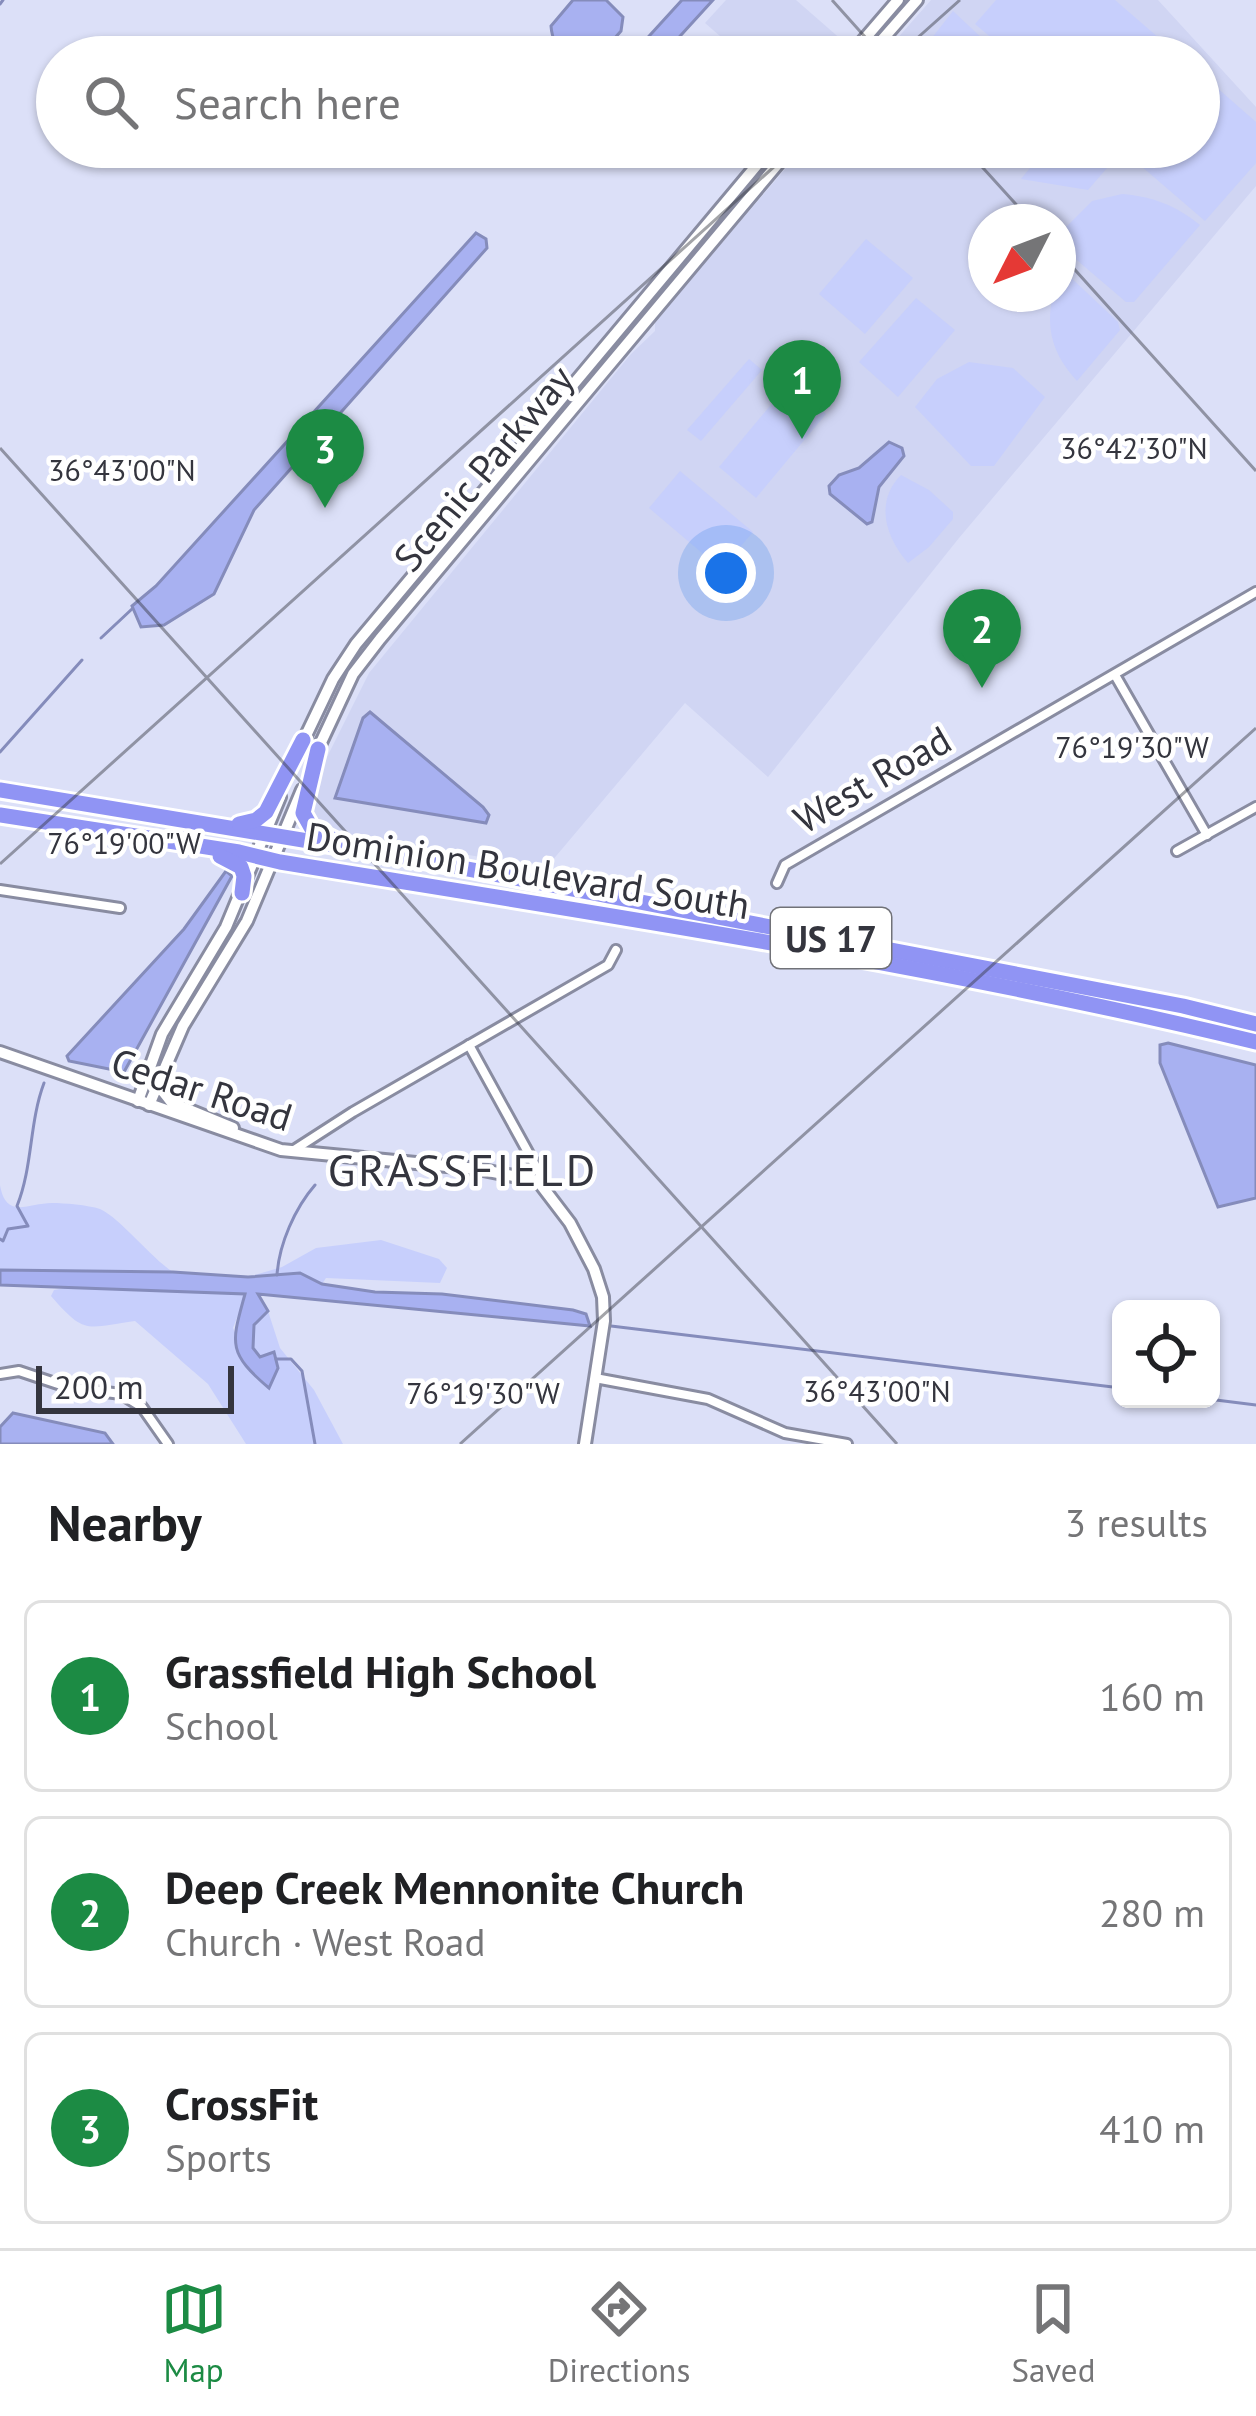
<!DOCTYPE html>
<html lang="en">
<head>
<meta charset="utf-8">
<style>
	:root { --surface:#fff; --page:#f2f2f2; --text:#202124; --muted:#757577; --line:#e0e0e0; --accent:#1c8b44 }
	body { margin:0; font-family:"PT Sans",sans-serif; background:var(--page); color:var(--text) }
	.controls { position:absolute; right:36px; bottom:36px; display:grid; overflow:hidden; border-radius:18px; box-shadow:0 3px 9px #0004 }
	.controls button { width:108px; height:108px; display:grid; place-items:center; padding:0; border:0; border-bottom:3px solid var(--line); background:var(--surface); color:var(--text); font:60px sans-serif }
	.compass { position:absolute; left:968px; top:204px; width:108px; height:108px; border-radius:50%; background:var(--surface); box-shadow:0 3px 9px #0004; rotate:228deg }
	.scale { position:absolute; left:36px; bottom:30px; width:198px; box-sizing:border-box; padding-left:12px; border:6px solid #34353e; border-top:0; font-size:33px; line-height:42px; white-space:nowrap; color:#34353e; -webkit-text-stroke:9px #fff; paint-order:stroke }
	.you { position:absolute; left:726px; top:573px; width:42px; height:42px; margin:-30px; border:9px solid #fff; border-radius:50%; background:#1a73e8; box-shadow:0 0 0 18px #1a73e833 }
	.badge { display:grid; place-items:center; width:78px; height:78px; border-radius:50%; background:var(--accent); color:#fff; font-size:39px; font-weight:700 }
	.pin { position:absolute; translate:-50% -99px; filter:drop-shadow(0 3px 6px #0008) }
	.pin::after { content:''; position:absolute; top:63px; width:42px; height:36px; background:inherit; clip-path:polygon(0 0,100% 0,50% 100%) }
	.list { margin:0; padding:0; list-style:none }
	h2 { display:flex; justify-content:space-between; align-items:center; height:156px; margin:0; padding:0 48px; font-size:51px }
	h2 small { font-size:39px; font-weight:400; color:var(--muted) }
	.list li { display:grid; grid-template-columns:78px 1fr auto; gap:36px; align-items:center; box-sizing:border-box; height:192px; margin:0 24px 24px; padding:0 24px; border:3px solid var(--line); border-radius:18px }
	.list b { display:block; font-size:45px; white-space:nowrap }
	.list p { margin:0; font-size:39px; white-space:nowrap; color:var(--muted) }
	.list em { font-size:39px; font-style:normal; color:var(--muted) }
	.icon { flex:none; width:66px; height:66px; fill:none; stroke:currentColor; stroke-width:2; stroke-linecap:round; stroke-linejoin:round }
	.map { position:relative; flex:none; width:1256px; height:1444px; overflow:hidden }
	.search { position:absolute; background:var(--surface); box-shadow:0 3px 9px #0004; left:36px; right:36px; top:36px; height:132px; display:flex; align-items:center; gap:30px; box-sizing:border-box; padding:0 42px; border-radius:66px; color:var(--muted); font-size:45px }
	.sheet { height:804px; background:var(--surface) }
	nav { display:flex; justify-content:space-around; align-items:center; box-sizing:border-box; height:168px; border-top:3px solid var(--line); background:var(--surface); font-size:33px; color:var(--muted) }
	nav a { display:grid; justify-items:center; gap:6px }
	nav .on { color:var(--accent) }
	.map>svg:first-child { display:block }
	.built { fill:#d0d5f3; fill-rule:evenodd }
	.green { fill:#c7cffc }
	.water { fill:#a8b1f1; stroke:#858cbb; stroke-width:3 }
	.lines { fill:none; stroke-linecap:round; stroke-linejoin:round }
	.stream { stroke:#858cbb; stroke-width:3 }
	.minor-casing { stroke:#898ca1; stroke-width:14 }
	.tertiary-casing { stroke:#898ca1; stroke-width:16 }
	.trunk-casing { stroke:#fff; stroke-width:21 }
	.minor { stroke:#fff; stroke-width:8 }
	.tertiary { stroke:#fff; stroke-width:10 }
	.trunk { stroke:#9094f4; stroke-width:15 }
	.ticks { fill:none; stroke:#34353e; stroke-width:3; stroke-opacity:0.45 }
	.labels { text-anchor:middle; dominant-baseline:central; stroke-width:9; stroke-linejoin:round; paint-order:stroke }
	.shield { fill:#fff; stroke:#717278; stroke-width:3 }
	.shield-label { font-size:36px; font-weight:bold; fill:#34353e }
	.street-label { font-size:39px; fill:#34353e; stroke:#fff }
	.quarter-label { font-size:45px; letter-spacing:3px; fill:#34353e; stroke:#fff }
	.ticks-label { font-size:30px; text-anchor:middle; fill:#34353e; stroke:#fff; stroke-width:9; stroke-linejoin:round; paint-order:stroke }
</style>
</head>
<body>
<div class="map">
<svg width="1256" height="1444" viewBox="0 0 1256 1444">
	<rect width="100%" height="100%" fill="#dce0f8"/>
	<g class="built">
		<path d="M726 0H796L851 48 844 57H744L705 23Z"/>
		<path d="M931 0H1158L1256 107V186L959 538 768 777 685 703 546 868 315 829 306 805 309 793 369 673 631 354 655 331V321L804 147H1199V57H881ZM986 222H1058V294H986Z"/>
	</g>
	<g class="green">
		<path d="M996 0H1115L1181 57H1014L975 24Z"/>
		<path d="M953 11 1002 57H917Z"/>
		<path d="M1199 72 1256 122V163L1205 221 1119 147H1199Z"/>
		<path d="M1047 147H1082L1107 168 1088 190 1021 179Z"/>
		<path d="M1122 194C1154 197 1175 205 1200 225L1134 302H1126L1058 244V235L1092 201Z"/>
		<path d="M866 239 913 278 865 334 819 294Z"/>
		<path d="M1067 274 1118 322 1120 330 1077 381C1053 355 1045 329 1053 295L1058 294Z"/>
		<path d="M916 298 955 330 898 397 859 362Z"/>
		<path d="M749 359 762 370 701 441 687 430Z"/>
		<path d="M969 362 1013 368 1045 397 994 466H971L915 407 937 379Z"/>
		<path d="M789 383 826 414 756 498 719 467Z"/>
		<path d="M680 471 753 532 721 569 649 508Z"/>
		<path d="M901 475 929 490 953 512V519L929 547 908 563C886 538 874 502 901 475Z"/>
		<path d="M0 1185C6 1220 28 1203 52 1203 64 1203 88 1205 100 1209 120 1218 150 1257 173 1272L0 1270Z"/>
		<path d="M381 1240 439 1259 447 1268 440 1283 326 1278 322 1284 300 1273 248 1277 282 1267 316 1248Z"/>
		<path d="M71 1287 246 1294 233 1328 257 1378 273 1353 260 1357 253 1348 254 1325 268 1311 280 1348 314 1390 343 1444H246L208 1384 135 1321C85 1328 85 1335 51 1296L54 1290Z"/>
	</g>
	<g class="water">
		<path d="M573 0H606L623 17 621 31 598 57C574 57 553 55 551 26Z"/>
		<path d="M682 0H713L661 57H630Z"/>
		<path d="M476 233 486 239 487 248 254 510 214 594 164 625 141 627 132 606 156 586Z"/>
		<path d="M889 442 902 448 904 456 879 487 872 522 867 524 830 494 829 486 839 475 859 468Z"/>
		<path d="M370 712 483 807 489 815 486 823 335 798 363 718Z"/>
		<path d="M226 871 232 876 124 1072 69 1061 67 1056 184 929Z"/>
		<path d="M1168 1043 1256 1065V1198L1218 1207 1160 1063V1045Z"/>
		<path d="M0 1270 173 1272 248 1277 300 1273 322 1284 375 1292 442 1294 573 1310 586 1314 590 1326 258 1294 268 1311 254 1325 253 1348 260 1357 274 1352 278 1368 269 1388C226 1352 232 1342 245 1294L0 1285Z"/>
		<path d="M13 1413 105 1433 113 1444H0V1427Z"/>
	</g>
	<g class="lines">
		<g class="stream">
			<path d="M0 4 3 0"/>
			<path d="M101 638 132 609"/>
			<path d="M0 752 82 660"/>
			<path d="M0 1239 3 1241 8 1229 28 1226 17 1206C33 1166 29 1123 44 1083"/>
			<path d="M277 1275C279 1244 295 1208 315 1185"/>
			<path d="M611 1326 1121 1388"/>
			<path d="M276 1359H291L302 1371 315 1444"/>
			<path d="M1208 1399 1256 1405"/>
		</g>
		<defs>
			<g id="minor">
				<path d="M1115 675 1207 835"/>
				<path d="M1177 851 1256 807"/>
				<path d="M777 883 785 865 1256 592"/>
				<path d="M0 890 120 908"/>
				<path d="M469 1045 540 1174 538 1181"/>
				<path d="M294 1150 353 1112 608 965 616 950"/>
				<path d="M0 1374 19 1371 67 1387 121 1394 142 1407 168 1444"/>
				<path d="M595 1378 708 1399 785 1433 847 1444"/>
			</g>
			<g id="tertiary">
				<path d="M849 57 898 0"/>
				<path d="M867 57 917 0"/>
				<path d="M301 746 333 679 356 644 772 147"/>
				<path d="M317 751 353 674 380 639 792 147"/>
				<path d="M0 1052 281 1150 478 1169 538 1181 570 1223 594 1269 603 1297 604 1321 585 1444"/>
				<path d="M162 1078 161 1089 172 1103 233 1128"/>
				<path d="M138 1101 162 1034 226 927 280 797"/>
				<path d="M149 1105 183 1026 247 921 302 790"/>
			</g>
			<g id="trunk">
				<path d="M318 749 303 813 312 829 334 840"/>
				<path d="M0 790 405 857 1183 1006 1256 1024"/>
				<path d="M0 815 239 852 280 862C606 915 934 964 1256 1042"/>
				<path d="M239 824 256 820 266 812 303 740"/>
				<path d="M220 856 241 867 244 876 242 893"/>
			</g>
		</defs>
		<use href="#minor" class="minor-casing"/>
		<use href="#tertiary" class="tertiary-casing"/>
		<use href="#trunk" class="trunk-casing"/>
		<use href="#minor" class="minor"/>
		<use href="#tertiary" class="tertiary"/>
		<use href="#trunk" class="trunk"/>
	</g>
	<path class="ticks" d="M832 0 883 57M896 57 960 0M964 147 1032 222M1058 251 1256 471M0 448 897 1444M0 864 796 147M460 1444 1256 728"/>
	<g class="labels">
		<rect class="shield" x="771" y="908" width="120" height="60" rx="9"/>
		<g class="shield-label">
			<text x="831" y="938">US 17</text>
		</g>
		<g class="street-label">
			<text transform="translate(483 468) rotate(-50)">Scenic Parkway</text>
			<text transform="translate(872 779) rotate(-30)">West Road</text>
			<text transform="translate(528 870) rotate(9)">Dominion Boulevard South</text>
			<text transform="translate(202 1089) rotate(18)">Cedar Road</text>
		</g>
		<g class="quarter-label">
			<text x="463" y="1169">GRASSFIELD</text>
		</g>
	</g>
	<g class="ticks-label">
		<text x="1134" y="459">36°42'30"N</text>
		<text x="122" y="481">36°43'00"N</text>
		<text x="1132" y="758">76°19'30"W</text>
		<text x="124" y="854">76°19'00"W</text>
		<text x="877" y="1402">36°43'00"N</text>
		<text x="483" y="1404">76°19'30"W</text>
	</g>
</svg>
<div class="controls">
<button><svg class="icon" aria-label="locate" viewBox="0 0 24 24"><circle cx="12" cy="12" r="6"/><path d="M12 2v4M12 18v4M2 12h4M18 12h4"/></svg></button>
</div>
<svg class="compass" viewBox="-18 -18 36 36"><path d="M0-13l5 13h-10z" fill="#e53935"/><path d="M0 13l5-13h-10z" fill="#757577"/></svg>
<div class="scale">200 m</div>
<div class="you"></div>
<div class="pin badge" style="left:802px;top:439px">1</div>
<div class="pin badge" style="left:982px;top:688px">2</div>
<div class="pin badge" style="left:325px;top:508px">3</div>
<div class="search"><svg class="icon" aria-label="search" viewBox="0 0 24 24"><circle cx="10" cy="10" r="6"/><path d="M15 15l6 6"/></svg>Search here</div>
</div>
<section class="sheet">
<h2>Nearby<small>3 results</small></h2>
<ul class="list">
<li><span class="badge">1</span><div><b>Grassfield High School</b><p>School</p></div><em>160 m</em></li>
<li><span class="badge">2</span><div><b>Deep Creek Mennonite Church</b><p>Church · West Road</p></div><em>280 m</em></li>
<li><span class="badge">3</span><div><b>CrossFit</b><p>Sports</p></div><em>410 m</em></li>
</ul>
</section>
<nav>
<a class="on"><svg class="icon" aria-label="map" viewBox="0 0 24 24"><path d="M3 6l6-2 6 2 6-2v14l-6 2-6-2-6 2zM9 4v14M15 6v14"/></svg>Map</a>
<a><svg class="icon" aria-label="directions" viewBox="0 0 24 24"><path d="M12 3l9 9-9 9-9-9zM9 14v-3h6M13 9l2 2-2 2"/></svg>Directions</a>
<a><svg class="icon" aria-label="saved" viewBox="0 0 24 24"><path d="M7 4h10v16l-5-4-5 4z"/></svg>Saved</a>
</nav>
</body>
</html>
